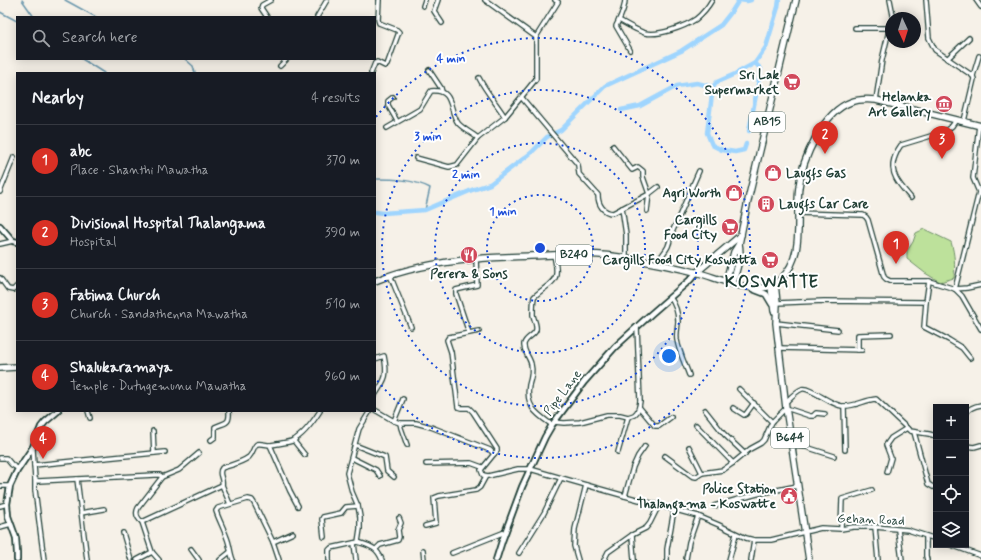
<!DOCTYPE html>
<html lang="en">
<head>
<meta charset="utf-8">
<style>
	:root { --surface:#171b24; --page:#20242c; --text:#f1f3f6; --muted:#9ea1a6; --line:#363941; --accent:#d93025 }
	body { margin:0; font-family:Mynerve,sans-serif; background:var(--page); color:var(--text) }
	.controls { position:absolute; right:12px; bottom:12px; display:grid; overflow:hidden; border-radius:0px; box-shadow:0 2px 10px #0003 }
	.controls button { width:36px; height:36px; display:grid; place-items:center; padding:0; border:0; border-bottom:1px solid var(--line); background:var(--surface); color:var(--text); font:20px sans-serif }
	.compass { position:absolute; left:885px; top:12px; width:36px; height:36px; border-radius:50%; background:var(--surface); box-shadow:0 2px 10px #0003; rotate:176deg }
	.you { position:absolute; left:669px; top:356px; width:14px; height:14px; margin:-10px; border:3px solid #fff; border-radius:50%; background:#1a73e8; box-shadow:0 0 0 6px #1a73e833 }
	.badge { display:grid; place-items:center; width:26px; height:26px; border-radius:50%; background:var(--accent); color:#fff; font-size:13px; font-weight:700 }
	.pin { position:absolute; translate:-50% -33px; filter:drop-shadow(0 1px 2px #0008) }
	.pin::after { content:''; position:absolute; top:21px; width:14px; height:12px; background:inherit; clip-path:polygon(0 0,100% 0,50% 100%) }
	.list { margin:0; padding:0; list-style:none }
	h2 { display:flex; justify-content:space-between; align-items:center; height:52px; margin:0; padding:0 16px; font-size:17px }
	h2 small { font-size:13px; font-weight:400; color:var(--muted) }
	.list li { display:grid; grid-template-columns:26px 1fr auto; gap:12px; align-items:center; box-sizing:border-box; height:72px; padding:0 16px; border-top:1px solid var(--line) }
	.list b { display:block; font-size:15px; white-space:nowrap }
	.list p { margin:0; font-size:13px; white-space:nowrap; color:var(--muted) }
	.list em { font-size:13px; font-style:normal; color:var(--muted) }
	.icon { flex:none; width:22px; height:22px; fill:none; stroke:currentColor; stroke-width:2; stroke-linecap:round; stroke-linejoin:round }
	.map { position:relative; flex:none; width:981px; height:560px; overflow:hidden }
	.search { position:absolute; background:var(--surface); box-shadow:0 2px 10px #0003; left:16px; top:16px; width:360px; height:44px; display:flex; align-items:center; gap:10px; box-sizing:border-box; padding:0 14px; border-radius:0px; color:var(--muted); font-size:15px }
	.panel { position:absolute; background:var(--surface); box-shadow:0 2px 10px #0003; left:16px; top:72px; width:360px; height:340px; border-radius:0px }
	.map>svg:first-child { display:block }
	.green { fill:#bde19b; stroke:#6e8f68 }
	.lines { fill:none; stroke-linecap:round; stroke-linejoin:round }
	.stream { stroke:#6c98ad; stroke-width:1.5 }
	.canal { stroke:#9fd5fe; stroke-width:4.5 }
	.minor-casing { stroke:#1f3d34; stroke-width:6 }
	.tertiary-casing { stroke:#1f3d34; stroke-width:8 }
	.secondary-casing { stroke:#1f3d34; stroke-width:8 }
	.primary-casing { stroke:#1f3d34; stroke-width:8 }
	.minor { stroke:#fff; stroke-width:3.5 }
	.tertiary { stroke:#fff; stroke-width:4.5 }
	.secondary { stroke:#fff; stroke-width:5 }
	.primary { stroke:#fff; stroke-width:5.5 }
	.ring { fill:none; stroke:#1d4ed8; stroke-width:2; stroke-dasharray:2 4 }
	.labels { text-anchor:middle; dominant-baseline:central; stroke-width:4; stroke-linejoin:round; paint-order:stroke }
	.shield { fill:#fff; stroke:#627771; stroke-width:1 }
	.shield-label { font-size:12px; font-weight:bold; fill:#1f3d34 }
	.poi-label { font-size:13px; font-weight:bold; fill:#1f3d34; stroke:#fff; text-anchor:end }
	.street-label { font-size:13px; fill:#1f3d34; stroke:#fff }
	.district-label { font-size:17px; font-weight:bold; letter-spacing:1px; fill:#1f3d34; stroke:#fff }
	.centre { fill:#1d4ed8; stroke:#fff; stroke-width:2 }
	.ring-label { font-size:12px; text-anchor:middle; font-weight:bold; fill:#1d4ed8; stroke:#fff; stroke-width:4; stroke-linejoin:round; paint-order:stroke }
</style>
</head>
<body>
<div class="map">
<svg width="981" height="560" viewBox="0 0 981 560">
	<rect width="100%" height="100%" fill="#f6f1e8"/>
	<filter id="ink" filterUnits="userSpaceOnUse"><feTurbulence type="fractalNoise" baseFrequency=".025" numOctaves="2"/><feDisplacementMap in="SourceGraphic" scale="8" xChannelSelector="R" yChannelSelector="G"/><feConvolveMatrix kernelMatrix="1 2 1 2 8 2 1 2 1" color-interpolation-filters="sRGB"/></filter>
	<g filter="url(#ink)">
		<path class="green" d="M924 229 951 242C955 255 955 265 954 278L940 282 925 273 907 259V251L913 242 916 233Z"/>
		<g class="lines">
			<g class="stream">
				<path d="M22 0 34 17"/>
				<path d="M65 0 96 17"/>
				<path d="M0 12 17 21"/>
				<path d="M82 59 104 73"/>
				<path d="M185 59 193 66 195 73"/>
				<path d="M375 179C393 179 413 179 430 188L425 210"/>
			</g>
			<g class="canal">
				<path d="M739 0 747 1 751 0"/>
				<path d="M713 87 707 133 712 145 722 150 735 152 744 150 746 144"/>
				<path d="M621 110 640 106 677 86 697 83 713 87 717 82 735 74 755 63 766 47 778 7 779 0"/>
				<path d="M749 131 761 69 755 63"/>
				<path d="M375 212 383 213 425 210 472 190 490 184 531 153 547 137 561 130 605 86 681 51 721 25 732 11 739 0"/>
			</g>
			<defs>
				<g id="minor">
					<path d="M438 0 434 11 442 23"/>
					<path d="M485 0 536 37"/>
					<path d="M625 0C625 9 620 18 616 26L630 50"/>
					<path d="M890 0 893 15 892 18"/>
					<path d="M926 0 929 38 935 50 973 76 974 79 964 121"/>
					<path d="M976 0 981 7"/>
					<path d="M423 6 425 0"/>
					<path d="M267 17 261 8 262 5 271 0"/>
					<path d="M317 17 327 0"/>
					<path d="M619 20C626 24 638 31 645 33 659 36 684 27 696 19 702 14 708 7 712 0"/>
					<path d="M855 28H889"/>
					<path d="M947 59 969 38"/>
					<path d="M280 66 287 59"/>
					<path d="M429 70 441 88 442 92"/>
					<path d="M371 73 375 63 377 62 385 66 387 65 399 32 397 30 379 23 378 20 379 0"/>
					<path d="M973 76 979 56"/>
					<path d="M479 78C486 92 497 104 505 117"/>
					<path d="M393 97 388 101V105L397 121"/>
					<path d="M522 98 575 161 578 165 579 174 598 195C598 204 603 213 613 213L649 194 658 187"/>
					<path d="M876 100 882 60 891 22"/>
					<path d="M387 128 420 109 431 91C455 89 448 109 458 123 462 128 473 134 478 138L505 117 536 79V37L558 2 555 0"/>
					<path d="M613 146 632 170 638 167 643 171V177L649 194 647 211"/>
					<path d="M416 158 449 167 457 165 478 138"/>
					<path d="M0 192 14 157"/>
					<path d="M911 198C902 187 889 175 894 159 896 154 897 150 901 145L944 132 952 126 956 120"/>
					<path d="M622 208 626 235V258"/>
					<path d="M797 213 863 215 866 217 868 220 884 277 886 279 890 281H929L955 289 967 288 981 285"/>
					<path d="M0 244 13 241"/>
					<path d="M657 264C661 253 670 250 670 237L699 171"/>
					<path d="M390 275 411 327"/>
					<path d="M0 278 8 289 13 290 17 286"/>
					<path d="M955 289 979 192 973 178 979 125"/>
					<path d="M955 289 962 296 981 329"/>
					<path d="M670 297C675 304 678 312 678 321 678 327 676 333 677 340 679 352 685 364 689 375"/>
					<path d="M926 302 929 281"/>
					<path d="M777 303 824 301 926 302 924 327 949 340 962 348 970 358"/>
					<path d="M776 323 838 330"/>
					<path d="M637 327 640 401 639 407 655 426H659L671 417"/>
					<path d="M479 331 449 337 447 340 451 352 458 407 461 408H469L473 412 497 449V451L494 454"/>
					<path d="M469 333 456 294V290L460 289 477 285 476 258"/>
					<path d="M779 348 862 350"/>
					<path d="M858 350V335L891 334"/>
					<path d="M375 359 384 356C388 375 386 379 375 395"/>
					<path d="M739 389 772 422"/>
					<path d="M785 403C790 398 796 391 802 389 810 387 831 405 842 406 855 407 864 400 876 399L910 431 929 434 936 436"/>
					<path d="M844 406 845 450"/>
					<path d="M733 408 744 415 746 414 754 403"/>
					<path d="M375 410 394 421 400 423H416L431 427 490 450 494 454 481 470 483 475 488 476 518 469H530L586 485 625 496 698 516 719 525 746 538 754 540H771L821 528 841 529 853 527H875L908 530 936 539"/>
					<path d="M705 410 724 434 745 454"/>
					<path d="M88 411 90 418"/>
					<path d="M966 413C969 408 975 406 981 405"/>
					<path d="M394 421 403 399"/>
					<path d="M554 422 564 423 580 422 607 415H620L628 417 634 415 637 412 639 407"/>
					<path d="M400 423 401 428 407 445"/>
					<path d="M552 425C537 414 525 407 529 385 531 378 533 372 531 364 530 358 523 351 524 344 526 337 534 336 536 330 537 325 534 320 533 315 533 309 533 303 534 297 540 290 556 283 556 274 557 268 555 261 554 255"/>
					<path d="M696 425 733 463"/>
					<path d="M153 431 154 453"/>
					<path d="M914 432 928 484 933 487"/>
					<path d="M211 440 215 437V427C225 422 230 425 229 411"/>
					<path d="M293 440 305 455"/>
					<path d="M270 445C277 444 285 443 292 441 304 435 313 422 320 411"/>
					<path d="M355 445 385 457 387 471 394 477"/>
					<path d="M791 446 806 447 834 456"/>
					<path d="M966 446 974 447 981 445"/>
					<path d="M689 447 702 473"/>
					<path d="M33 448 34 465 35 479 38 481 155 475H160L162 477"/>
					<path d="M618 452 628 417"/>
					<path d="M199 453 179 470 162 477 138 508C135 514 137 518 142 522L222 485C224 478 217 474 222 468 231 465 241 463 249 457 253 453 254 445 257 444 261 443 266 445 270 445L290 491 298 506"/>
					<path d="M665 456 692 476 696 477 702 473 723 470 733 463 750 449 761 443 764 440 772 422 786 408 810 416H813L816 413 825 414"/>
					<path d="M0 458H6L12 465 19 469"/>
					<path d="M352 458 376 470 380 476"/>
					<path d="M426 464 471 463 482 467"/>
					<path d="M34 465 165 452"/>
					<path d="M887 472 891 458 886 445 891 438 907 428"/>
					<path d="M35 479V490L44 560"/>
					<path d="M77 479 87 560"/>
					<path d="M222 485 230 504"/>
					<path d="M0 486H10"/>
					<path d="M625 496 633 467 638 456 645 446"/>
					<path d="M0 506 7 504"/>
					<path d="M714 506 757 494 797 486"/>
					<path d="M81 513 104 509"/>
					<path d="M142 522 152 552 159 560"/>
					<path d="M425 526 436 523 434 498 439 496 476 490 480 487 486 476"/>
					<path d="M0 527 11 524"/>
					<path d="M875 527 878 560"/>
					<path d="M841 529 842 499 872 490"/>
					<path d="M898 530 902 560"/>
					<path d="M123 533 131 560"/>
					<path d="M632 535 634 560"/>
					<path d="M926 536V556L927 560"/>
					<path d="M324 537 322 519 323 517 341 513 346 507 358 506"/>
					<path d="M273 542 293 533"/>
					<path d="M358 542C370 546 377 547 382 560"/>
					<path d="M354 543 356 560"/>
					<path d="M951 545 981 556"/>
					<path d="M191 549 199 560"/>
					<path d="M376 549 380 545 398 540 399 537 398 530 401 523 399 518"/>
					<path d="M423 550 424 560"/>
					<path d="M452 553 505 532"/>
					<path d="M519 553 544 513 561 478"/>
					<path d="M686 559 689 542 698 516"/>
					<path d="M137 560 152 552"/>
					<path d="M220 560 230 552"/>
					<path d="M233 560C230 553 230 545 227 538 224 529 219 520 216 511L218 508 248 499 252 500 254 503 273 542 279 560"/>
					<path d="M329 560V550L331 548 358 542 360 529V517L358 506 352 492 347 473 359 429 370 411"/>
					<path d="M578 560 574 546 575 529 586 485"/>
					<path d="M604 560 608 552 632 535 646 528 650 523 659 505"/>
					<path d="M667 560V549L674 510"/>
					<path d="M729 560 736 534"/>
					<path d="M751 560 754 540"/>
				</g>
				<g id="tertiary">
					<path d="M0 226 13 241 17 242"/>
					<path d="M17 560V553L16 538 8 516 7 504 10 486 17 471 33 447 41 427 45 422 58 411"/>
					<path d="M496 560 502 541 522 487 545 437 552 425 584 382 615 347 651 314 690 280 697 272"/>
				</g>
				<path id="secondary" d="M753 289 766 294 772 304"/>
				<g id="primary">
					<path d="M697 272 741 235"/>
					<path d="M375 281C407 268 441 262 475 259 493 257 512 257 530 256 562 255 594 252 626 258 650 262 676 267 699 273 717 278 749 292 767 287 773 286 777 283 781 279 806 255 795 217 799 187 802 159 823 112 851 102 859 99 867 99 876 100L981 126"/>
					<path d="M726 281 734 252 739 244 749 196 796 0"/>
					<path d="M733 283C736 270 742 257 739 244"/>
					<path d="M775 284 777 303 776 323 786 408 809 560"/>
					<path d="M771 286 774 311"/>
					<path d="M0 368 17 367"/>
				</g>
			</defs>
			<use href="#minor" class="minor-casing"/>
			<use href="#tertiary" class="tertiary-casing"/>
			<use href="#secondary" class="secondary-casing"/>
			<use href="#primary" class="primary-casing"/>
			<use href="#minor" class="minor"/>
			<use href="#tertiary" class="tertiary"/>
			<use href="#secondary" class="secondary"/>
			<use href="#primary" class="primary"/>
		</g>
	</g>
	<g class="ring">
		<circle cx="540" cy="248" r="53"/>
		<circle cx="540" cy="248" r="105"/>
		<circle cx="540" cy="248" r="158"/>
		<path d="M376 117A210 210 0 1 1 376 379"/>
	</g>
	<defs>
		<symbol id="supermarket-disc" viewBox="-11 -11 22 22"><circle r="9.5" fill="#d1495b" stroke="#fff"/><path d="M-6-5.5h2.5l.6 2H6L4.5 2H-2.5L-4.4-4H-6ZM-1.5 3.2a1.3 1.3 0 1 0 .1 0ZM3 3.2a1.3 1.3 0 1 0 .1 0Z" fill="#fff"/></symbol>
		<symbol id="museum-disc" viewBox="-11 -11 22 22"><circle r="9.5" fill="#d1495b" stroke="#fff"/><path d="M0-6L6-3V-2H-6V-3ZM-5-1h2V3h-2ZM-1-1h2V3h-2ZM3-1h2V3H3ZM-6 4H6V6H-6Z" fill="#fff"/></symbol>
		<symbol id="shop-disc" viewBox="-11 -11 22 22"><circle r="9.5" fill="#d1495b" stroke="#fff"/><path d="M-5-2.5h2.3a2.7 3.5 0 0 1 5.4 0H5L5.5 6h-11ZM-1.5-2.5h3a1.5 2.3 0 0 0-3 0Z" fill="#fff"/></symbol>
		<symbol id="building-disc" viewBox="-11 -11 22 22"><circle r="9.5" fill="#d1495b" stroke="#fff"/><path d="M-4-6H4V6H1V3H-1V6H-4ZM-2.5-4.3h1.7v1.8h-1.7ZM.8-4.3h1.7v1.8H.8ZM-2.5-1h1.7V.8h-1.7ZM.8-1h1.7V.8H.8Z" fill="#fff"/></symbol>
		<symbol id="restaurant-disc" viewBox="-11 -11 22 22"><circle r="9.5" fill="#d1495b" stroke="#fff"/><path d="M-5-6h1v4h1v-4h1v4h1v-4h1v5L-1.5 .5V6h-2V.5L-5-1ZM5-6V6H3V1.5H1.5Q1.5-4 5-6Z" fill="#fff"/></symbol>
		<symbol id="civic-disc" viewBox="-11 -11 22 22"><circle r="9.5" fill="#d1495b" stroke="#fff"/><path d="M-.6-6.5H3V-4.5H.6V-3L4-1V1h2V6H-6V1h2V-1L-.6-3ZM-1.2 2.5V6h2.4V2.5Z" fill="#fff"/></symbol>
	</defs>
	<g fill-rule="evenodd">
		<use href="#supermarket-disc" x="782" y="72" width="20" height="20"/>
		<use href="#museum-disc" x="934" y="94" width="20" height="20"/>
		<use href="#shop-disc" x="763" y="163" width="20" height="20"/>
		<use href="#shop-disc" x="724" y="183" width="20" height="20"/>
		<use href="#building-disc" x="756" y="194" width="20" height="20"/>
		<use href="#supermarket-disc" x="720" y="217" width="20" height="20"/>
		<use href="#restaurant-disc" x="459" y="245" width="20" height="20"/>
		<use href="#supermarket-disc" x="760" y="250" width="20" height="20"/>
		<use href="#civic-disc" x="779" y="486" width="20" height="20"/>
	</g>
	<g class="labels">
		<g class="shield">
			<rect x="749" y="112" width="36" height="20" rx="3"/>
			<rect x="556" y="245" width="36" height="20" rx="3"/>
			<rect x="771" y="428" width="38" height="20" rx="3"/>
		</g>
		<g class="shield-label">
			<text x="767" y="122">AB15</text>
			<text x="574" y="255">B240</text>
			<text x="790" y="438">B644</text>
		</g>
		<g class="poi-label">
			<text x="779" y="75">Sri Lak<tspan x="779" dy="15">Supermarket</tspan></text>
			<text x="931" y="97">Helanka<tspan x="931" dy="15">Art Gallery</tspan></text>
			<text x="786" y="173" text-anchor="start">Laugfs Gas</text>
			<text x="721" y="193">Agri Worth</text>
			<text x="779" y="204" text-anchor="start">Laugfs Car Care</text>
			<text x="717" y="220">Cargills<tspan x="717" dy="15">Food City</tspan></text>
			<text x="757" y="260">Cargills Food City Koswatta</text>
			<text x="469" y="274" text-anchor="middle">Perera &amp; Sons</text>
			<text x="776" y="489">Police Station<tspan x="776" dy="15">Thalangama - Koswatte</tspan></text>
		</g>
		<g class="street-label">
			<text transform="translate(563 393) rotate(-53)">Pipe Lane</text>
			<text transform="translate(871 520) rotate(2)">Gehan Road</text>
		</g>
		<g class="district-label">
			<text x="772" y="282">KOSWATTE</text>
		</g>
	</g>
	<circle cx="540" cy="248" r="6" class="centre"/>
	<g class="ring-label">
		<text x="451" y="62">4 min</text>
		<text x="428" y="140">3 min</text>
		<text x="466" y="178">2 min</text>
		<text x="503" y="215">1 min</text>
	</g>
</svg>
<div class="controls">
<button>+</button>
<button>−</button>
<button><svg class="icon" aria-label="locate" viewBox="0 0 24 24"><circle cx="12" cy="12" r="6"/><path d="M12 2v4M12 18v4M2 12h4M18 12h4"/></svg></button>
<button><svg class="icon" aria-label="layers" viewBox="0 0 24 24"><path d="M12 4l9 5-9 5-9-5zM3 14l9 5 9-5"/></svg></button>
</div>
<svg class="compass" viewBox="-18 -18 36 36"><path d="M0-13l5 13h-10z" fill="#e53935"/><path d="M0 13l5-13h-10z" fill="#9ea1a6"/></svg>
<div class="you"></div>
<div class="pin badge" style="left:896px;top:264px">1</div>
<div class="pin badge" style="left:825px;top:154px">2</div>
<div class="pin badge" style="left:942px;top:159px">3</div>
<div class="pin badge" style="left:43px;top:459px">4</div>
<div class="search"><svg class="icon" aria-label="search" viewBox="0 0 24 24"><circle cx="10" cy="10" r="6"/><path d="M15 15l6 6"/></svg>Search here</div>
<section class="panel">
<h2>Nearby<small>4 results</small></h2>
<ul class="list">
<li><span class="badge">1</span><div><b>abc</b><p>Place · Shanthi Mawatha</p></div><em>370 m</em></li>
<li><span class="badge">2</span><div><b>Divisional Hospital Thalangama</b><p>Hospital</p></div><em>390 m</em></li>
<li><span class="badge">3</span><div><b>Fatima Church</b><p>Church · Sandathenna Mawatha</p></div><em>510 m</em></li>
<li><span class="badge">4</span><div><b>Shalukaramaya</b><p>Temple · Dutugemunu Mawatha</p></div><em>960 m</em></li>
</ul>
</section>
</div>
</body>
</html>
